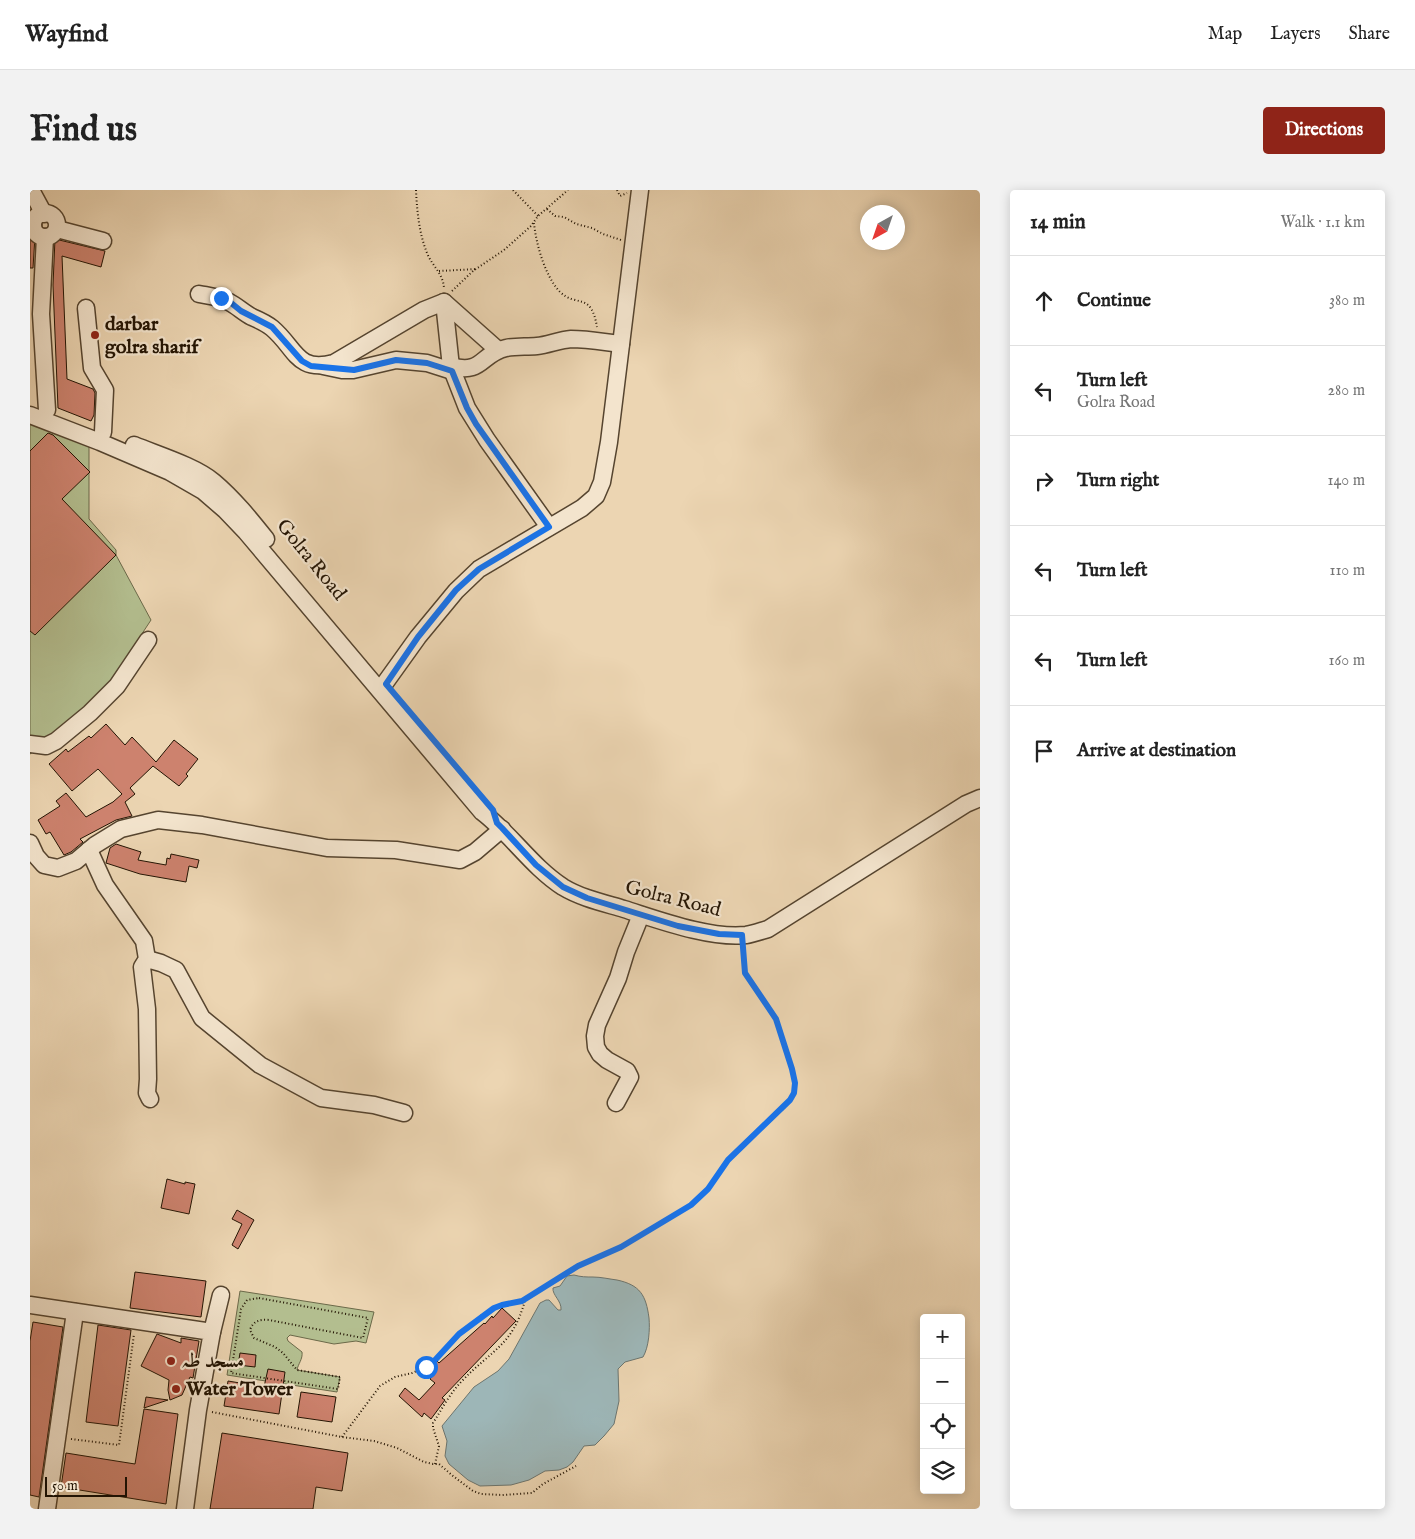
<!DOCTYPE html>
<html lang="en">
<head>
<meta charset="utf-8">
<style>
	:root { --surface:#fff; --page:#f2f2f2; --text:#222; --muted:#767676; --line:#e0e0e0; --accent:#8f2418 }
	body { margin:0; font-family:"IM FELL English",Amiri,serif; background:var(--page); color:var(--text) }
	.controls { position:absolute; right:15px; bottom:15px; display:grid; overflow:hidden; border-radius:5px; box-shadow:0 2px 12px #0003 }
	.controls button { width:45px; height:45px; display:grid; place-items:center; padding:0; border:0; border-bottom:1px solid var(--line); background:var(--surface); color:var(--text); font:25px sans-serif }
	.compass { position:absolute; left:830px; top:15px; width:45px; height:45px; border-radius:50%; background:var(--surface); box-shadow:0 2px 12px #0003; rotate:220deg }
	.scale { position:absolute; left:15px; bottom:12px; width:82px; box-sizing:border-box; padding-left:5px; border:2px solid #231403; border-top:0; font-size:14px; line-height:18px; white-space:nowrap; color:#231403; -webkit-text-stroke:4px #f3e4cd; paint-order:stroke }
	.stop { position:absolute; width:15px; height:15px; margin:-11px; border:4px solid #1a73e8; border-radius:50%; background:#fff }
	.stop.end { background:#1a73e8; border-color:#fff; box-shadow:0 1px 5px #0008 }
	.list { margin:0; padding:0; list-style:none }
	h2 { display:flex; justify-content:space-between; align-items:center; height:65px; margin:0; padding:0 20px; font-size:21px }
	h2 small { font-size:16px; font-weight:400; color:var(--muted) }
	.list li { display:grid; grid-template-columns:32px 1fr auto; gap:15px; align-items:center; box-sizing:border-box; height:90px; padding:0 20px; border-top:1px solid var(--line) }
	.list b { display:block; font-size:19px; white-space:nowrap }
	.list p { margin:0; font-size:16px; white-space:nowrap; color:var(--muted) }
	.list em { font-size:16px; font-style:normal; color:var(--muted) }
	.icon { flex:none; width:28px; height:28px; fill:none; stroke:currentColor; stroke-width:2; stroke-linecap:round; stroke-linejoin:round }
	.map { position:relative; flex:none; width:950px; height:1319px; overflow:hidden; border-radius:5px }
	header { display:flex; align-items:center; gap:30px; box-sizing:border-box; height:70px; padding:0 25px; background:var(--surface); border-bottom:1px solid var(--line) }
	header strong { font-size:24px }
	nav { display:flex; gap:28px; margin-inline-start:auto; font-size:18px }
	.intro { display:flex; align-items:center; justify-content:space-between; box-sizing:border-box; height:120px; padding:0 30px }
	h1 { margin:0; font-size:35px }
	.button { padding:12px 22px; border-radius:5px; background:var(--accent); color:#fff; font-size:18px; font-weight:700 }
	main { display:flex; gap:30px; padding:0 30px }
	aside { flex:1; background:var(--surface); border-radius:5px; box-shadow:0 2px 12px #0003 }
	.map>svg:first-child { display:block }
	.green { fill:#b3be8f; stroke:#6b6949 }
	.water { fill:#9db6b7; stroke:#6c756f }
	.building { fill:#cd826e; stroke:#231403 }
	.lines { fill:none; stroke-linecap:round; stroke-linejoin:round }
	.minor-casing { stroke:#55442f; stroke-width:19 }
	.path { stroke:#231403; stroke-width:2; stroke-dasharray:1 2.5; stroke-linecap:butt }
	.minor { stroke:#f3e4cd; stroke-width:16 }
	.route { stroke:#1a73e8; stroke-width:6 }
	.poi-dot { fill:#8f2418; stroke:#f3e4cd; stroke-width:2 }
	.labels { text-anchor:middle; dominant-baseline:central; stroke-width:4.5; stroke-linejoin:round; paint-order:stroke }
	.poi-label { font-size:20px; font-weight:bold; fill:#231403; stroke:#f3e4cd; text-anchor:start }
	.street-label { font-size:20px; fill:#231403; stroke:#f3e4cd }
</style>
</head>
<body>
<header>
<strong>Wayfind</strong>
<nav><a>Map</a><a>Layers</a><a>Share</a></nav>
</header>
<div class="intro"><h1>Find us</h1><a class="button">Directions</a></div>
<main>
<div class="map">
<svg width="950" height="1319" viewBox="0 0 950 1319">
	<rect width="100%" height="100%" fill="#ecd5b2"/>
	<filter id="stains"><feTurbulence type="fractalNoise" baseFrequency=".004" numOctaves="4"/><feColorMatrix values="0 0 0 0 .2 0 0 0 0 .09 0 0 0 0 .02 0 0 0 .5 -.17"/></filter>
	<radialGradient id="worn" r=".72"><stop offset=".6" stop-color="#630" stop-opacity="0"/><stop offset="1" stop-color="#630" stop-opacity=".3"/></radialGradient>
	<g class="green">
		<path d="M0 232 20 241 59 250V329L86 360V365L121 430 64 517 10 558 0 564Z"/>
		<path d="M210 1101 344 1122 336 1153 326 1151 304 1154 260 1145 257 1148 258 1151 272 1162C273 1169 268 1174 267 1180L310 1187 307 1202 197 1185Z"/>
	</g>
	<path class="water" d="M544 1085C551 1087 556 1087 563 1087 571 1087 579 1089 587 1090 610 1095 616 1105 619 1128 620 1139 619 1157 613 1167L595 1172 588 1179 589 1211 584 1234 574 1246 565 1255 554 1256 543 1272 537 1277 529 1280 515 1281 499 1290 481 1295 450 1296 438 1290 419 1274 415 1266 417 1251 412 1236 444 1197 468 1181 479 1169 510 1113 516 1110H519L528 1120H531C532 1111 522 1105 523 1098L530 1096 537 1086Z"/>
	<g class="building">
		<path d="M9 32 12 34V38L7 41 5 46 3 78H0V46Z"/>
		<path d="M25 49 75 61 71 77 32 66 37 189 63 199 65 203 64 225 61 231 28 218 23 95Z"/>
		<path d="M18 243 23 245 60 282 32 309 86 365 5 445 0 441V261Z"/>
		<path d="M76 534 95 555 102 547 126 572 144 550 168 569 156 584 158 586 149 596 123 576 100 598 105 604 95 612 102 626 86 630 50 649 53 652 41 662 34 665 20 642 16 644 8 630 30 616 26 611 36 603 56 627 83 612 92 604 68 579 42 601 19 574 36 559 38 562 59 546 61 548Z"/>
		<path d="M86 654 111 662 108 670 136 675 137 668 140 669 141 664 169 670 167 678 159 676 156 692 110 684 76 673 80 658Z"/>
		<path d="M137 989 155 994V992L165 994 159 1024 131 1018Z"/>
		<path d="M207 1020 224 1030 208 1059 202 1055 212 1034 202 1029Z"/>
		<path d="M105 1082 176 1091 171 1127 100 1118Z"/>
		<path d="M472 1118 486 1131 412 1208 415 1210 401 1229 394 1223 392 1227 369 1206 375 1198 389 1210 405 1193 400 1189 404 1184 399 1179 407 1171 409 1173 454 1133 455 1134 462 1126 463 1128Z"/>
		<path d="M3 1132 33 1137 9 1307 0 1305V1151Z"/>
		<path d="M68 1135 101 1140 88 1236 56 1232Z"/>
		<path d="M127 1144 151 1153V1148L169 1151 163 1188 160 1187 152 1205 140 1210 138 1200 139 1190 111 1176Z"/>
		<path d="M210 1163 226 1165 225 1177 208 1175Z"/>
		<path d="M238 1179 255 1182 249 1224 194 1216 198 1191 234 1197Z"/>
		<path d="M271 1202 306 1207 302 1232 267 1227Z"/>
		<path d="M116 1207 138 1210 114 1218Z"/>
		<path d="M114 1219 148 1224 136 1314 31 1297 36 1263 105 1274Z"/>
		<path d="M192 1243 318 1263 312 1301 286 1297 283 1319H180Z"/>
	</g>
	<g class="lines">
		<defs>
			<g id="minor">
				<path d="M1 0 14 24"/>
				<circle cx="15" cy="35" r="12"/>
				<path d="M27 39 73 51"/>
				<path d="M15 47 11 124 17 220"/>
				<path d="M169 104C179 106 190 107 199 112 207 116 214 123 222 127 229 130 236 133 242 138 266 158 266 183 304 173L394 120 414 112 421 177 437 218 457 250 519 337"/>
				<path d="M414 112 468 160"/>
				<path d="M56 118 62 178 75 200 73 242"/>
				<path d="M293 176 312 180H323L366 170 397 173 422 181"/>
				<path d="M421 176C453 185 450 164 476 158 486 156 496 157 507 156 518 155 529 150 541 149 557 149 574 152 591 154"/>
				<path d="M0 225 70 252 140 282 173 301 195 320 216 342 452 622C481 644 502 677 533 697 551 708 574 713 594 719 629 730 680 749 716 745 723 744 731 741 738 739L936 614 950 608"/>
				<path d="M104 255C128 265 165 276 184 292 204 309 220 329 236 349"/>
				<path d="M350 500 388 447 426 401 449 379 552 318 566 306 572 292 579 252 610 0"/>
				<path d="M0 554 16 556 26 551 60 523 87 496 118 450"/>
				<path d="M0 653 6 666 14 675 28 678 46 671 65 655 91 639 128 630 172 635 297 658 366 660 430 670 445 662 472 639"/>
				<path d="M59 660 75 695 114 751 117 769 112 777 117 819 118 889 117 903 120 909"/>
				<path d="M117 769 131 773 146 780 172 828 230 875 291 908 344 915 374 923"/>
				<path d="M586 913 600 887 597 881 577 870 570 864 566 857 565 846 567 835 588 788 596 762 611 725"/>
				<path d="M0 1115 182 1142 168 1220 155 1319"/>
				<path d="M182 1142 191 1105"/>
				<path d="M17 1319 45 1122"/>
			</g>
		</defs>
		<use href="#minor" class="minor-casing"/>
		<g class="path">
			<path d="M386 0C387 21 389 43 397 63 402 76 413 83 414 98"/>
			<path d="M483 0 508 26"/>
			<path d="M587 0 590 6 597 3"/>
			<path d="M517 19 525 26 534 27 546 34 562 38 573 44 591 50"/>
			<path d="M504 33C506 54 515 86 530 102 547 118 561 101 567 137"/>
			<path d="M409 81 447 79"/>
			<path d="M422 101 443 81 474 60 501 36 508 26 538 0"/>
			<path d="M229 1108 338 1128 333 1148 239 1130C230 1129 223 1131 220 1140L224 1148 245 1157 253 1163 267 1180 310 1187 308 1199 201 1183 211 1119 217 1110Z"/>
			<path d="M182 1222 312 1247 344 1251 367 1258 394 1272 403 1274H409L423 1286 443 1301 451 1304 472 1305 502 1303 513 1294 546 1276"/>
			<path d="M312 1247 350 1196 365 1187 382 1183 396 1177 406 1169 429 1144 452 1125 473 1115 492 1111 501 1107 548 1076 591 1057 661 1015 678 999 698 970 755 917 764 903 765 893 762 879 746 829 715 783 713 757"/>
			<path d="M41 1249 89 1255 104 1144"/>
			<path d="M405 1274 409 1256 403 1238V1233C412 1219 420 1203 432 1191 461 1160 483 1156 495 1110"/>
		</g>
		<use href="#minor" class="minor"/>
	</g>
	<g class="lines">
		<path class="route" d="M191 108 200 112 211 121 242 137 272 171 281 176 324 180 366 170 397 173 422 181 437 218 446 234 519 337 449 379 426 400 388 447 356 494 463 620 467 633 472 638 506 675 533 697 557 708 648 736 689 744 712 745 715 783 746 829 762 879 765 893 764 903 760 910 698 970 678 999 661 1015 591 1057 548 1076 492 1111 472 1115 464 1118 429 1144 406 1169 396 1177"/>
	</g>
	<g class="poi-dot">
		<circle cx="65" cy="145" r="5"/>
		<circle cx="141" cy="1171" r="5"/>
		<circle cx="146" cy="1199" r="5"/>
	</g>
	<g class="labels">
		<g class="poi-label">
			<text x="75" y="134">darbar<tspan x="75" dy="23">golra sharif</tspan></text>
			<text x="151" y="1171">مسجد طہ</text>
			<text x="156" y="1199">Water Tower</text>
		</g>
		<g class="street-label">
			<text transform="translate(281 370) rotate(51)">Golra Road</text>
			<text transform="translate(643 709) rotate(14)">Golra Road</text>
		</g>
	</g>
	<rect width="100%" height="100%" filter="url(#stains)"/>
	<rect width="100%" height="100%" fill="url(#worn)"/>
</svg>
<div class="controls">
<button>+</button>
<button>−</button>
<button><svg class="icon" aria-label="locate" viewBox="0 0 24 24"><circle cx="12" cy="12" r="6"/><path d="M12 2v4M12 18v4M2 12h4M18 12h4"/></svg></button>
<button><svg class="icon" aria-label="layers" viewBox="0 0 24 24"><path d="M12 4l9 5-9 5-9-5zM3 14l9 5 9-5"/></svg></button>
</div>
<svg class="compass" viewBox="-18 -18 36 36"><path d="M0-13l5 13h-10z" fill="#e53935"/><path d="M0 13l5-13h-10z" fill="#767676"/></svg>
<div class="scale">50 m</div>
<div class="stop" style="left:396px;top:1177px"></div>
<div class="stop end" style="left:191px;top:108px"></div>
</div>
<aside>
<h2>14 min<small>Walk · 1.1 km</small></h2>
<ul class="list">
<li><svg class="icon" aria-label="ahead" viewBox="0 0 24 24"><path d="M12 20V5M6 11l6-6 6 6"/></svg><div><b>Continue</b></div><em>380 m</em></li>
<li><svg class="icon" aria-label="left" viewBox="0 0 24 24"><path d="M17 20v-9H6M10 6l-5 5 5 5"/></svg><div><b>Turn left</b><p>Golra Road</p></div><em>280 m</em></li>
<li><svg class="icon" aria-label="right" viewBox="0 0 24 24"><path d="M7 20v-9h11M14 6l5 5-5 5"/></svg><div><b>Turn right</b></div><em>140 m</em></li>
<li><svg class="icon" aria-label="left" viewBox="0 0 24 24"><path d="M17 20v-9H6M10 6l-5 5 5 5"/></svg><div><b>Turn left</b></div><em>110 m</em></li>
<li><svg class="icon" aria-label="left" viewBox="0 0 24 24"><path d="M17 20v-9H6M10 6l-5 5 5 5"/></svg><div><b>Turn left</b></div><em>160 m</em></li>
<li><svg class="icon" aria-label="arrive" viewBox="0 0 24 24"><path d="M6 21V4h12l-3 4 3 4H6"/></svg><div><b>Arrive at destination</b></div></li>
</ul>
</aside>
</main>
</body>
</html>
